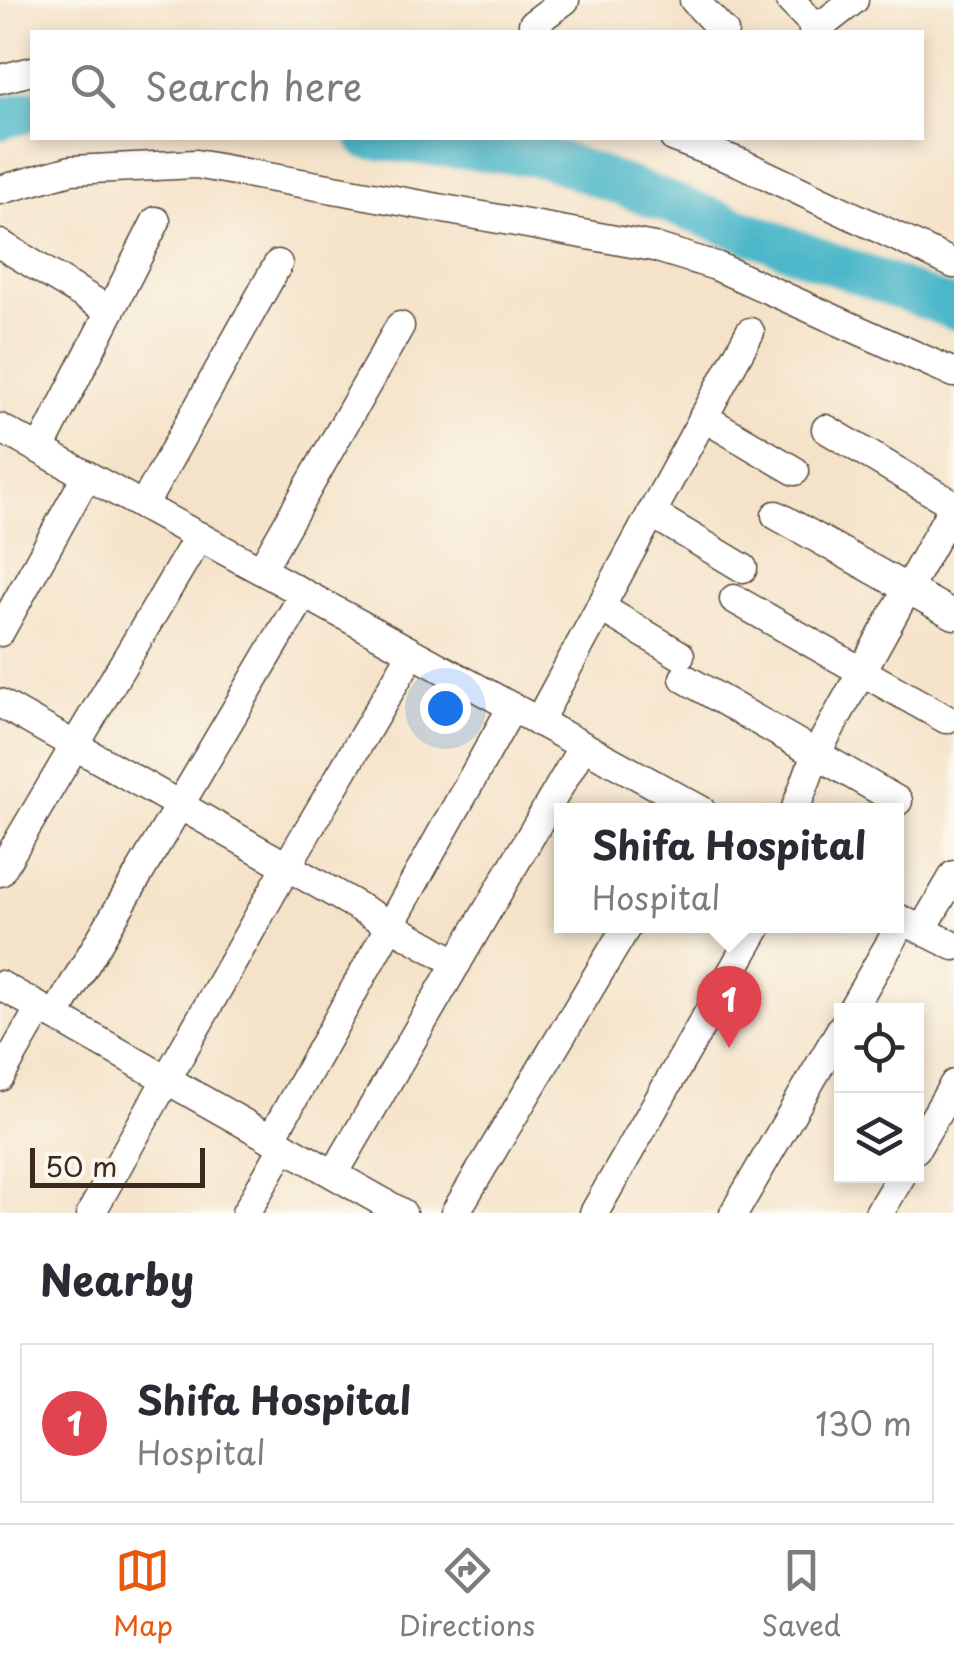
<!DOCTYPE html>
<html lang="en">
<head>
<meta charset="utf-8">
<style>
	:root { --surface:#fff; --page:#f7f7f7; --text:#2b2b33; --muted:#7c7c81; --line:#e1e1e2; --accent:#ea580c }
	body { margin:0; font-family:"Playpen Sans",sans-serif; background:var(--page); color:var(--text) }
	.controls { position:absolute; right:30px; bottom:30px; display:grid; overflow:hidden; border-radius:0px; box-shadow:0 5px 15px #0003 }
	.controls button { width:90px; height:90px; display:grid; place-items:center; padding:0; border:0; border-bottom:2px solid var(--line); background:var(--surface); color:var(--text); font:50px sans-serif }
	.scale { position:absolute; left:30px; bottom:25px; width:175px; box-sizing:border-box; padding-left:10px; border:5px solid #3b2a1e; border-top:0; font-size:28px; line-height:35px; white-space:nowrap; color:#3b2a1e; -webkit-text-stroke:8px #fbf7ec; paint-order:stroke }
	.you { position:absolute; left:445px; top:708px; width:35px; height:35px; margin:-25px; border:8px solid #fff; border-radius:50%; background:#1a73e8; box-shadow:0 0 0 15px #1a73e833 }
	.badge { display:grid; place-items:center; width:65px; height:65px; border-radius:50%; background:var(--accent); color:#fff; font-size:32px; font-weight:700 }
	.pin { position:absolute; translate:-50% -82px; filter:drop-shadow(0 2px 5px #0008) }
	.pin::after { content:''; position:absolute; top:52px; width:35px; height:30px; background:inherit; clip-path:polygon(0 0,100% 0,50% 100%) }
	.popup { position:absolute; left:554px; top:803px; width:350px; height:130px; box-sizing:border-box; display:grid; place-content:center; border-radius:0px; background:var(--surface); filter:drop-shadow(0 2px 8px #0005); font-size:32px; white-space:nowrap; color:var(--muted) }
	.popup b { font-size:38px; color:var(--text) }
	.popup::after { content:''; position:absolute; left:50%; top:100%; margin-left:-20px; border:20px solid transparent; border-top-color:var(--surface) }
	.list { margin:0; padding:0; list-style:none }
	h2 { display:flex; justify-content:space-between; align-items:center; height:130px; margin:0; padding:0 40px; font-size:42px }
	h2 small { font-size:32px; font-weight:400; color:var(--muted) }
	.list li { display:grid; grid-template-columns:65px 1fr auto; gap:30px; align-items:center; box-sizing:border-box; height:160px; margin:0 20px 20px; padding:0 20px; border:2px solid var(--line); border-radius:0px }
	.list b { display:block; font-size:38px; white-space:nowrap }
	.list p { margin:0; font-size:32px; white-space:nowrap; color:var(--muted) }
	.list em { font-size:32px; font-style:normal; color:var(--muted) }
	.icon { flex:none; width:55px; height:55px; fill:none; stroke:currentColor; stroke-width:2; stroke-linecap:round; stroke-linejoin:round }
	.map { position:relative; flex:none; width:954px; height:1213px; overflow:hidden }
	.search { position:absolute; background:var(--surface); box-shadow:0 5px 15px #0003; left:30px; right:30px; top:30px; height:110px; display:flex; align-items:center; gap:25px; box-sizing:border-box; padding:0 35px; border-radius:0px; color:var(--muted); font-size:38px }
	.sheet { height:310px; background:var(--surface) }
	nav { display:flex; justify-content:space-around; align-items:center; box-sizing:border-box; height:140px; border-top:2px solid var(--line); background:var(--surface); font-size:28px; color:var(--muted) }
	nav a { display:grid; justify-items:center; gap:5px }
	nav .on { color:var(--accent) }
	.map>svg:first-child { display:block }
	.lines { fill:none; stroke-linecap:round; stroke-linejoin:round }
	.river { stroke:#4cb7c9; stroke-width:42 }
	.street-casing { stroke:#574638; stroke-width:31 }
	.street { stroke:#fff; stroke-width:28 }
</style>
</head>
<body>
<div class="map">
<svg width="954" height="1213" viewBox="0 0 954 1213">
	<rect width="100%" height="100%" fill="#fbf7ec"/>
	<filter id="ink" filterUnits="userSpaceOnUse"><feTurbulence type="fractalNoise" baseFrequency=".01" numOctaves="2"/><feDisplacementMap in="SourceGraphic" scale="20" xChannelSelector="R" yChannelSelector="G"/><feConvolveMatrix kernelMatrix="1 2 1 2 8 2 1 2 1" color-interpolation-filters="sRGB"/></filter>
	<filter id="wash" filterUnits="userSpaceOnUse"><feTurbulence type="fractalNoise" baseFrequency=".0048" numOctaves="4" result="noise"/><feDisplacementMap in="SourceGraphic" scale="40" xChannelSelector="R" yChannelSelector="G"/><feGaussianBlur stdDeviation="2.25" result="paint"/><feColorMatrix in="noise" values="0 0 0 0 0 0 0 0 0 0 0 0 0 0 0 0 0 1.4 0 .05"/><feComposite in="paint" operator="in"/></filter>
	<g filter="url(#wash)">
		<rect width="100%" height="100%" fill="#f5e3c9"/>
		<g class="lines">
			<g class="river">
				<path d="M0 119 32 110"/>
				<path d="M367 138 546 157 954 309"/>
			</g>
		</g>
	</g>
	<g filter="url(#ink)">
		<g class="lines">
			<defs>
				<g id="street">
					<path d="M694 0 724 32"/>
					<path d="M790 0 818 29"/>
					<path d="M533 24 565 0"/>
					<path d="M813 32 854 0"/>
					<path d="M0 79 32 71"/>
					<path d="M674 138 741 163 954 264"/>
					<path d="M0 190 71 170 196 164 654 247 716 266 954 373"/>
					<path d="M0 244 110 311"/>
					<path d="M703 417 795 471"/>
					<path d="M0 428 701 810"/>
					<path d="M826 429 954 505"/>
					<path d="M40 449 156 221"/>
					<path d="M143 506 278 264"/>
					<path d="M651 513 743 568"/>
					<path d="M776 515 954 615"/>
					<path d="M261 570 400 326"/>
					<path d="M734 599 946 719"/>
					<path d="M600 607 680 655"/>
					<path d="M0 632 87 475"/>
					<path d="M684 678 898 801"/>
					<path d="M0 703 457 963"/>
					<path d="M538 722 750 332"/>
					<path d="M795 810 816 754 954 505"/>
					<path d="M0 872 199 536"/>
					<path d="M896 917 954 946"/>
					<path d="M923 928 954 875"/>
					<path d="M0 985 402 1213"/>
					<path d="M851 1011 903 921"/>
					<path d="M55 1016 304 594"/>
					<path d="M0 1077 40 1008"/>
					<path d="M271 1139 512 707"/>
					<path d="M916 1149 954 1084"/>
					<path d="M334 1174 583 746"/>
					<path d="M91 1213 287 866 412 653"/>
					<path d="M246 1213 284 1146"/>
					<path d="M455 1213 627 926"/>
					<path d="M594 1213 758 926"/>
					<path d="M734 1213 842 1027"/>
					<path d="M879 1213 901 1176"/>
				</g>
			</defs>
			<use href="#street" class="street-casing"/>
			<use href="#street" class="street"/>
		</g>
	</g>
</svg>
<div class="controls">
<button><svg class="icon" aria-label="locate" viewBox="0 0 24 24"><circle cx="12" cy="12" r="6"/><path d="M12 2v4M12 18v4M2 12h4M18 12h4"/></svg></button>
<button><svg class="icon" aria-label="layers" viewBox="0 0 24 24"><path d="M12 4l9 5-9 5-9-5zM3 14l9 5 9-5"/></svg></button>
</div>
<div class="scale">50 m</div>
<div class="you"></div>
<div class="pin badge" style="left:729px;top:1048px;background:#e0444e">1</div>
<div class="popup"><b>Shifa Hospital</b>Hospital</div>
<div class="search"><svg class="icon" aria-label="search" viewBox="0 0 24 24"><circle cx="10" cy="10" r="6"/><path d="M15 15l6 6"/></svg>Search here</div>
</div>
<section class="sheet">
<h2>Nearby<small></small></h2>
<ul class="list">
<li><span class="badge" style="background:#e0444e">1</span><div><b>Shifa Hospital</b><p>Hospital</p></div><em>130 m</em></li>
</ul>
</section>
<nav>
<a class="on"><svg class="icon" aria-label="map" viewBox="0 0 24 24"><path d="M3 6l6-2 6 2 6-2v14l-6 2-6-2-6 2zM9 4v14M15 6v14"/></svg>Map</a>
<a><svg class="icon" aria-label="directions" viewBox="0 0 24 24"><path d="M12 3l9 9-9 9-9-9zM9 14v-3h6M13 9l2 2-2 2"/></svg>Directions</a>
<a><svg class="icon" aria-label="saved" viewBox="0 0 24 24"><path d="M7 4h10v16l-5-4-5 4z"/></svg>Saved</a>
</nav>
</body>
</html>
